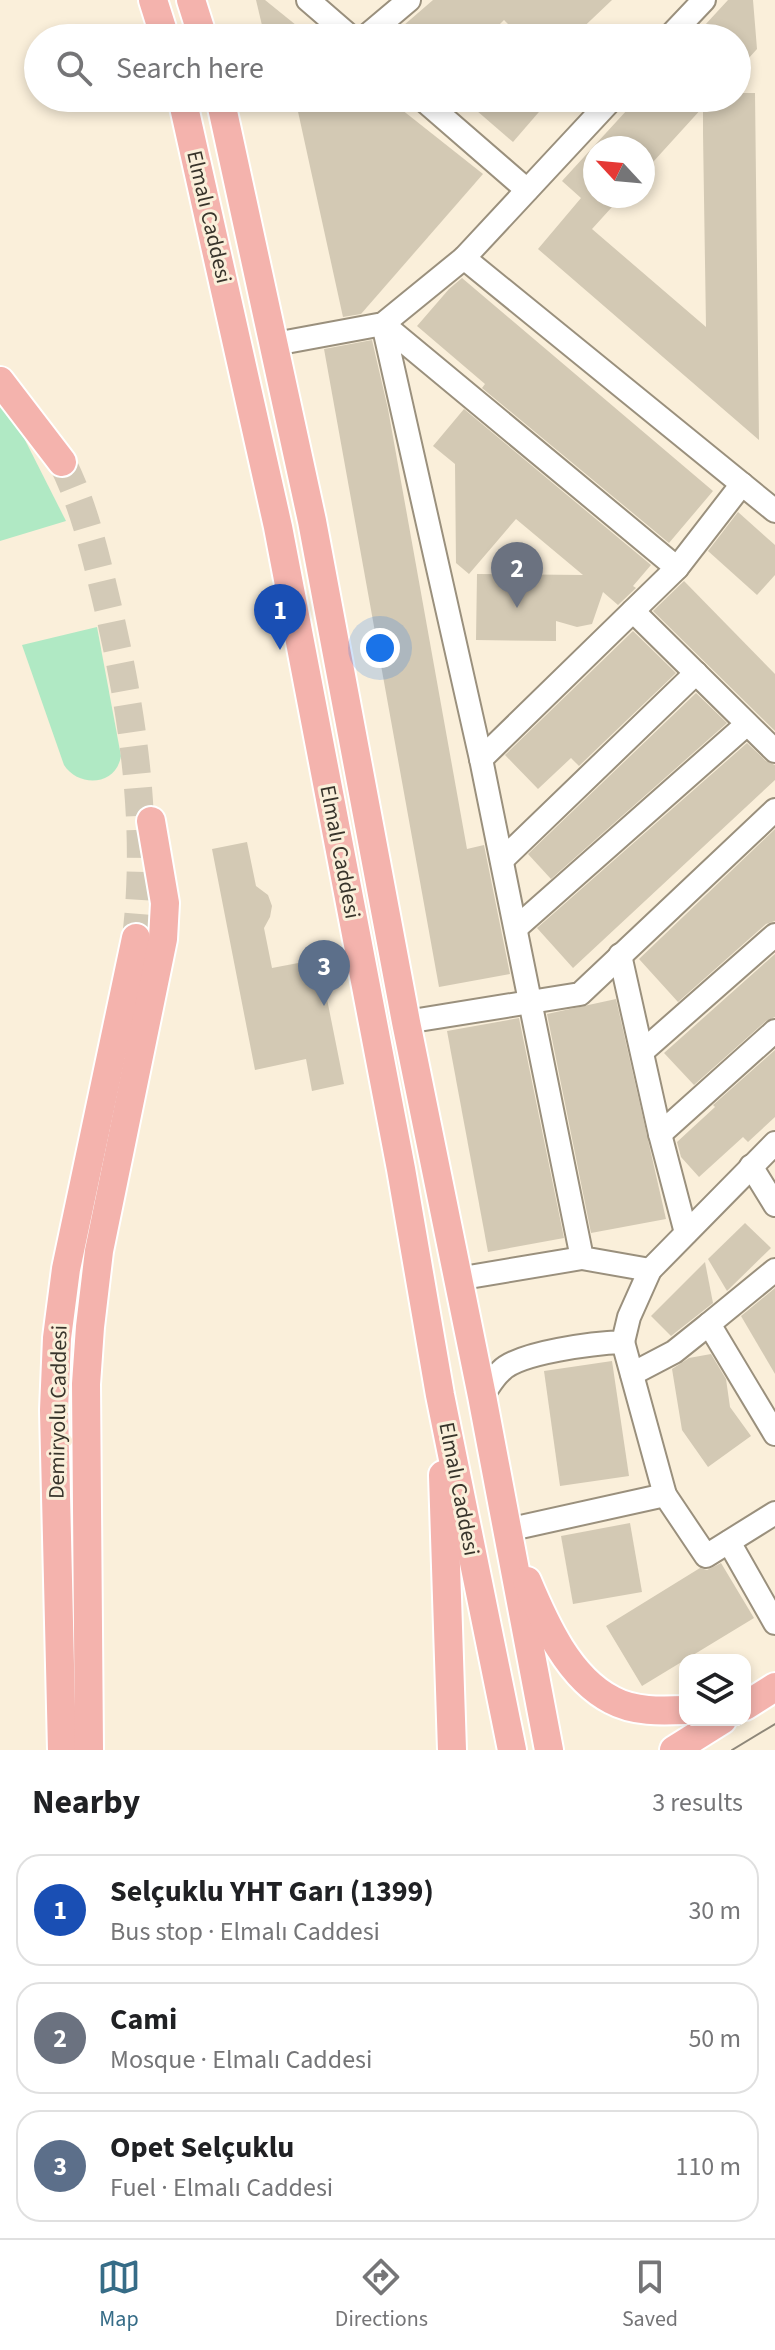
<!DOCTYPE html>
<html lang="en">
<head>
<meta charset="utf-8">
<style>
	:root { --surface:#fff; --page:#f6f6f6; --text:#202124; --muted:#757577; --line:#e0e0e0; --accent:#366c87 }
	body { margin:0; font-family:"Source Sans 3",sans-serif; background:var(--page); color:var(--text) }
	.controls { position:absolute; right:24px; bottom:24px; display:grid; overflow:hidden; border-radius:16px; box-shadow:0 4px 12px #0003 }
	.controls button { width:72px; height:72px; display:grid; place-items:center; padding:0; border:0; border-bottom:2px solid var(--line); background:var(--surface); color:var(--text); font:40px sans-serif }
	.compass { position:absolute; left:583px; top:136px; width:72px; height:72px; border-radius:50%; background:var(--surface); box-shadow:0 4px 12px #0003; rotate:296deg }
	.you { position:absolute; left:380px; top:648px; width:28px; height:28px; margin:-20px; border:6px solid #fff; border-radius:50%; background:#1a73e8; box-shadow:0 0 0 12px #1a73e833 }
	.badge { display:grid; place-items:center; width:52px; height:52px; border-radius:50%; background:var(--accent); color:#fff; font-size:26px; font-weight:700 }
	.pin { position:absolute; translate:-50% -66px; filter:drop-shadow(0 2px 4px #0008) }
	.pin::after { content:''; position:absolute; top:42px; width:28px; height:24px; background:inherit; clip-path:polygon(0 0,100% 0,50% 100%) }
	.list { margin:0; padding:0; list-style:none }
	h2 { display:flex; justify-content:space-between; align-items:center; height:104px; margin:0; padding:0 32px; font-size:34px }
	h2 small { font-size:26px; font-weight:400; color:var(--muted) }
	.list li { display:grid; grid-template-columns:52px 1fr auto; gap:24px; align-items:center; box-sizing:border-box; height:112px; margin:0 16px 16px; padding:0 16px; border:2px solid var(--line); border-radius:24px }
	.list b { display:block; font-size:30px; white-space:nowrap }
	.list p { margin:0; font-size:26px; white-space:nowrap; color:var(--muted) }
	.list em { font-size:26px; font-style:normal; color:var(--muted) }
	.icon { flex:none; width:44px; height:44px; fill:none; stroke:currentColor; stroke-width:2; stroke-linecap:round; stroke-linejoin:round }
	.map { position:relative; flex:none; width:775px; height:1750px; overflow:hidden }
	.search { position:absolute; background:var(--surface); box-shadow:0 4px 12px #0003; left:24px; right:24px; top:24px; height:88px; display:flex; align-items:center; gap:20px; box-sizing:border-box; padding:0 28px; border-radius:44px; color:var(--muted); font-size:30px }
	.sheet { height:488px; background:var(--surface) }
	nav { display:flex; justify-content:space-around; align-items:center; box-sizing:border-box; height:112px; border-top:2px solid var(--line); background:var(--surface); font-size:22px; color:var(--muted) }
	nav a { display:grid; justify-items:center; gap:4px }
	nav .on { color:var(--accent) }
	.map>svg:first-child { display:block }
	.green { fill:#b0e9c4 }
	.building { fill:#d3c9b4; fill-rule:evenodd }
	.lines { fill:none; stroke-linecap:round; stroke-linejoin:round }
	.major-tunnel { stroke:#d3cab7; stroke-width:28; stroke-dasharray:28 14; stroke-linecap:butt }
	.minor-casing { stroke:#9a907d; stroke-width:26 }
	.major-casing { stroke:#fff; stroke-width:32 }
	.minor { stroke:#fff; stroke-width:22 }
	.major { stroke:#f4b3ad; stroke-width:28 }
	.tram { stroke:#8e8779; stroke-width:2 }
	.labels { text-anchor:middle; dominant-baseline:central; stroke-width:6; stroke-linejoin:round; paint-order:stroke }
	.street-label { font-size:22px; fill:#38342b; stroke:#faefda }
</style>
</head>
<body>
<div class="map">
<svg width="775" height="1750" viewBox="0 0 775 1750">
	<rect width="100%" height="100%" fill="#faefda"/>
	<g class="green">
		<path d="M0 405 24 438 66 521 0 541Z"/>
		<path d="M97 627 121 756C116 786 79 788 64 765L22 645Z"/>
	</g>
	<g class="building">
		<path d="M256 0H265L312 38H265Z"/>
		<path d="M433 0H612L572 38H522L504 20 486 38H389Z"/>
		<path d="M728 0H753L757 49 737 71V38H693Z"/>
		<path d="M737 93H755L759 440 538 249 581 198 562 181 638 98H737ZM703 107V133L706 327 592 229 622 196H595V148H643V173Z"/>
		<path d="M295 98H387L483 174 361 314 343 317Z"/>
		<path d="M462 98H551L513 142Z"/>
		<path d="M462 278 713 491 669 543 482 388 485 384 417 326 449 289Z"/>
		<path d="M372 340 388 409 467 849 484 845 510 974 439 987 324 349Z"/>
		<path d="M464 409 651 565 633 586 636 588 618 605 603 592 592 624 577 627 556 621V641L476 640 477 574 583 575 516 519 469 574 456 563 455 464 433 446Z"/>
		<path d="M738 512 775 545V575L757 595 708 551Z"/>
		<path d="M684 581 775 674V731L653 611Z"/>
		<path d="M633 631 676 673 579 766 571 758 538 789 505 755Z"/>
		<path d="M696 693 727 723 551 879 528 854Z"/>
		<path d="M747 743 766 761 775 765V780L573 968 537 928Z"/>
		<path d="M775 829V921L766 924 678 1002 639 959Z"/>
		<path d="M247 842 256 886 268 895 272 906 270 917 264 928 272 968 319 959 344 1084 312 1091 306 1059 255 1070 212 849Z"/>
		<path d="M775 954V1017L766 1021 694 1085 664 1053Z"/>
		<path d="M616 999 666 1219 591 1233 547 1014Z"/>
		<path d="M519 1018 564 1238 488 1252 447 1031Z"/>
		<path d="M775 1050V1117L748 1142 743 1137 699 1177 681 1157 677 1142 715 1107 713 1105Z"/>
		<path d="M745 1223 771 1248 727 1291 708 1259Z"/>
		<path d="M705 1262 713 1303 671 1336 651 1316Z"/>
		<path d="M775 1288V1374L741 1316Z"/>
		<path d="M711 1354 726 1379 730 1407 751 1436 708 1467 682 1430 672 1369 689 1358Z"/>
		<path d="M612 1361 629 1476 560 1486 544 1371Z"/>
		<path d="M630 1523 642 1592 573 1604 561 1536Z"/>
		<path d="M721 1563 754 1618 642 1686 606 1626 700 1568 707 1570Z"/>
	</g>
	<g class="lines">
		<path class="major-tunnel" d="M62 462C83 504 94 549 105 595 132 706 150 824 136 938"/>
		<defs>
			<g id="minor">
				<path d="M308 0 352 38"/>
				<path d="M364 38 409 0"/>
				<path d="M668 38 704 0"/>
				<path d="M421 98 527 190"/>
				<path d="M464 258 775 511"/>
				<path d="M275 344 383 324 464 258 613 98"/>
				<path d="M633 611 775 751"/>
				<path d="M481 759 677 568"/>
				<path d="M502 860 696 673"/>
				<path d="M516 928 747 724"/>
				<path d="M620 955 660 1134 686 1233"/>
				<path d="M406 1022 580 994 775 810"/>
				<path d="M643 1051 775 935"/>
				<path d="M660 1134 775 1031"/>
				<path d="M751 1166 775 1205"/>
				<path d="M650 1270 582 1258 481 759 383 324 677 568 742 484"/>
				<path d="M775 1270 709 1324 775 1434"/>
				<path d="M457 1279 582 1258"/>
				<path d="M623 1342 665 1495"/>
				<path d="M632 1374 674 1352 709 1324"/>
				<path d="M482 1396C488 1388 493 1378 501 1371 519 1352 596 1343 623 1342L629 1317 650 1270 775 1143"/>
				<path d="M507 1530 665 1495 706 1556 775 1513"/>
				<path d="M729 1542 775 1623"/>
			</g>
			<g id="major">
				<path d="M153 0 165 38"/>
				<path d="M191 0 203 38"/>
				<path d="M182 98 278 527 401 1169 440 1395 512 1750"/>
				<path d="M220 98 312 521 406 1022 482 1396 549 1750"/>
				<path d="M0 381 62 462"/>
				<path d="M443 1475 452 1750"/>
				<path d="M527 1581C545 1624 569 1678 612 1700 634 1712 661 1711 685 1710"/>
				<path d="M745 1706 775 1687"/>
				<path d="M62 1750 54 1410 57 1338 66 1269 136 938"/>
				<path d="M89 1750 86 1384 90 1327 99 1251 163 939 165 903 151 821"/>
				<path d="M674 1750 722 1720"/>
			</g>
		</defs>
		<use href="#minor" class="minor-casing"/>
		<use href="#major" class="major-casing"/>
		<use href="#minor" class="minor"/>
		<use href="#major" class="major"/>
		<path class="tram" d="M732 1750 775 1724"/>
	</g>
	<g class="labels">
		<g class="street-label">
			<text transform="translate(209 217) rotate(77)">Elmalı Caddesi</text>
			<text transform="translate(340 852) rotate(79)">Elmalı Caddesi</text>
			<text transform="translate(58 1412) rotate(-89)">Demiryolu Caddesi</text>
			<text transform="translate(459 1489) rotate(79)">Elmalı Caddesi</text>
		</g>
	</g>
</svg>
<div class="controls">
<button><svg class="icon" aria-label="layers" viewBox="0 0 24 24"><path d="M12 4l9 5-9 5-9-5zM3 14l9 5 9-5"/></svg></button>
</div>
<svg class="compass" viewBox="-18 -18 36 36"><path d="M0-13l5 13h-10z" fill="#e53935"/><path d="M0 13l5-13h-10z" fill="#757577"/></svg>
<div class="you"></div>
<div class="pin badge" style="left:280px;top:650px;background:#1a4fb4">1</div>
<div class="pin badge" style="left:517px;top:608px;background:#6b7280">2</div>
<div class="pin badge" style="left:324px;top:1006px;background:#5c6f8a">3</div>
<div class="search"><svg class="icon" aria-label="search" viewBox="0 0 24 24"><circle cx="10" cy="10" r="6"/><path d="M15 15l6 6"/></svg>Search here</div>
</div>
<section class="sheet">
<h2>Nearby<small>3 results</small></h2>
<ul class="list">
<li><span class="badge" style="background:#1a4fb4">1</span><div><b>Selçuklu YHT Garı (1399)</b><p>Bus stop · Elmalı Caddesi</p></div><em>30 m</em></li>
<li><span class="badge" style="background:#6b7280">2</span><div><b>Cami</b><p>Mosque · Elmalı Caddesi</p></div><em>50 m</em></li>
<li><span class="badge" style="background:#5c6f8a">3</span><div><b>Opet Selçuklu</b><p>Fuel · Elmalı Caddesi</p></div><em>110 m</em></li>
</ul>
</section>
<nav>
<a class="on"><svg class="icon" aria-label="map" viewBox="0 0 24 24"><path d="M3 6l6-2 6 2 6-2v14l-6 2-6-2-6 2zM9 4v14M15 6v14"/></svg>Map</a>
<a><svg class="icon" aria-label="directions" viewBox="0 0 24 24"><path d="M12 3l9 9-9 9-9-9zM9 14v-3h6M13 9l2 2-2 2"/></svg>Directions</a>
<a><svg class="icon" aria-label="saved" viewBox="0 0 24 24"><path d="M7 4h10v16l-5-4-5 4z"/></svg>Saved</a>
</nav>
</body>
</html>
